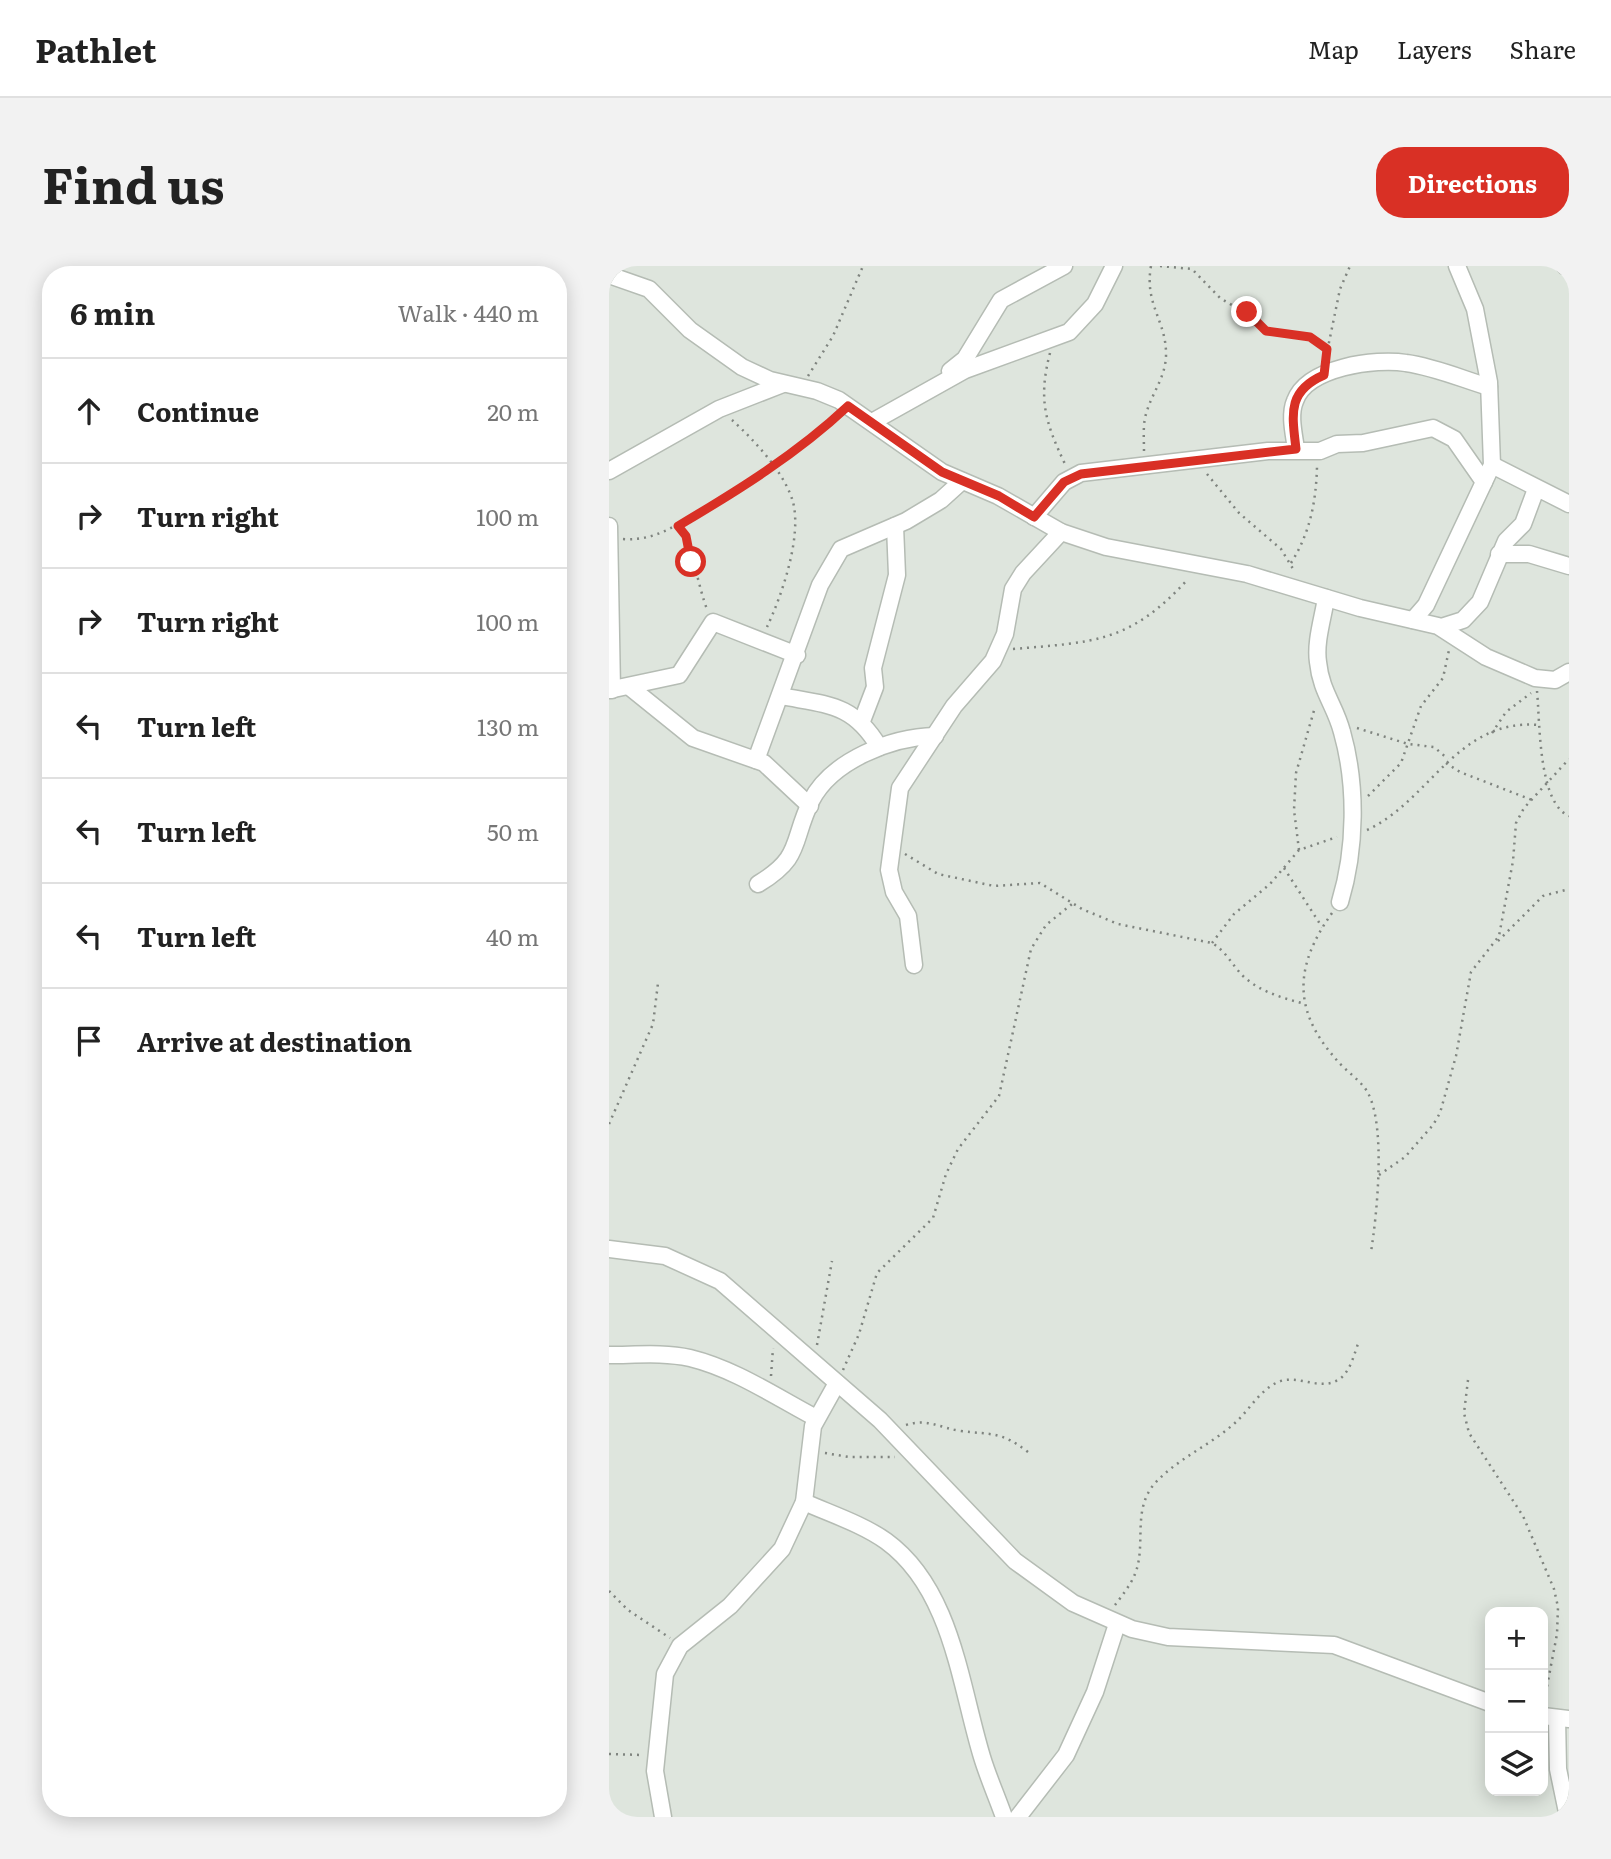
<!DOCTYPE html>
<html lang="en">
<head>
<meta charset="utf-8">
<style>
	:root { --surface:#fff; --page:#f2f2f2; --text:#222; --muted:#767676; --line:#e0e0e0; --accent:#d93025 }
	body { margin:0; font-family:Literata,serif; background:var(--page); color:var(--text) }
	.controls { position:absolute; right:21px; bottom:21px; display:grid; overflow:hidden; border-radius:14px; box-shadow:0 4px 18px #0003 }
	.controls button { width:63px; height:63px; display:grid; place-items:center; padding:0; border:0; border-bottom:2px solid var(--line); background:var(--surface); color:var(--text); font:35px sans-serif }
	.stop { position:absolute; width:21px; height:21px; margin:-16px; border:5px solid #d93025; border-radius:50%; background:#fff }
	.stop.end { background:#d93025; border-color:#fff; box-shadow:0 2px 7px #0008 }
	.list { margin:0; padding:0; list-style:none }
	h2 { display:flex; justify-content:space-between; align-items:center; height:91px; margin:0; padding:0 28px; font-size:30px }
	h2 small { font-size:23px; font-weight:400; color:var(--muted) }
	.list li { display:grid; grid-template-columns:46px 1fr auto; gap:21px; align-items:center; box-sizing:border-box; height:105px; padding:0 28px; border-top:2px solid var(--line) }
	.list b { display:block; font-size:26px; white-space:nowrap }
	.list em { font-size:23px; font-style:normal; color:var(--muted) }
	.icon { flex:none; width:38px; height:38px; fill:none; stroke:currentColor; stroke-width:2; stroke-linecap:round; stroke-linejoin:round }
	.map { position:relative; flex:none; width:960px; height:1551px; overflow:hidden; border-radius:28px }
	header { display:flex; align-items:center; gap:42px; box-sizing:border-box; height:98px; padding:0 35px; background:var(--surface); border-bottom:2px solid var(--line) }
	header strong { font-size:33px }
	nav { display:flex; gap:38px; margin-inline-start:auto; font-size:24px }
	.intro { display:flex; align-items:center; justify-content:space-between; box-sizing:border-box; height:168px; padding:0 42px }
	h1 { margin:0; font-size:49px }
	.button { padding:18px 32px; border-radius:28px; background:var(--accent); color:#fff; font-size:24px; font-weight:700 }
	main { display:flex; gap:42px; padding:0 42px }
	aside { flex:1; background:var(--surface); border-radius:28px; box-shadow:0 4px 18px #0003 }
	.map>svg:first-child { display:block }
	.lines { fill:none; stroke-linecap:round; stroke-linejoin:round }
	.street-casing { stroke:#b5bcb4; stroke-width:19 }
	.path { stroke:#7f847f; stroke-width:2.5; stroke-dasharray:2 5; stroke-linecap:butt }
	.street { stroke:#fff; stroke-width:16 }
	.route { stroke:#d93025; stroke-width:9 }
</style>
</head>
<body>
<header>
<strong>Pathlet</strong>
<nav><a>Map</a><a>Layers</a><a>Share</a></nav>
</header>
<div class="intro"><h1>Find us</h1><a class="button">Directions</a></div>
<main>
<aside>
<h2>6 min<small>Walk · 440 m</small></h2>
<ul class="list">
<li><svg class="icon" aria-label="ahead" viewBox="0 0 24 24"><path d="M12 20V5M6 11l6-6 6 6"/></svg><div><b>Continue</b></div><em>20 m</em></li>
<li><svg class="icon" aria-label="right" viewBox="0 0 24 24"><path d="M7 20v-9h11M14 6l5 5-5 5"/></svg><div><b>Turn right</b></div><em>100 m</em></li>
<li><svg class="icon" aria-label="right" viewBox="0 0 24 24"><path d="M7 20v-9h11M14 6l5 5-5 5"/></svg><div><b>Turn right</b></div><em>100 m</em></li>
<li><svg class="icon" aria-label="left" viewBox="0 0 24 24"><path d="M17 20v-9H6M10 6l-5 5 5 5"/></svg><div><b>Turn left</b></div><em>130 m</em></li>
<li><svg class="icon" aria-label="left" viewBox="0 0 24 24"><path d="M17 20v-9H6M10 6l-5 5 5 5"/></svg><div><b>Turn left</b></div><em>50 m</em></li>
<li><svg class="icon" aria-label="left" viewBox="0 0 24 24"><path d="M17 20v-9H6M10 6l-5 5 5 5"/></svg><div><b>Turn left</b></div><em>40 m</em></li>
<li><svg class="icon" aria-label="arrive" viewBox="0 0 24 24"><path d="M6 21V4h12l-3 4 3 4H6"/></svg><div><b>Arrive at destination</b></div></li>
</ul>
</aside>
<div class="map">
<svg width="960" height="1551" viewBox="0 0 960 1551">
	<rect width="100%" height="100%" fill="#dee5dd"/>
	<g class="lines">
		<defs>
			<g id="street">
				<path d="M956 0 960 1"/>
				<path d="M0 9 40 23 81 64 133 101 161 114 208 125 230 134 333 206 389 230 452 266 497 281 638 308 751 342 829 360 877 391 926 412 946 414 960 406"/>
				<path d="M341 105 356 93 392 34 455 0"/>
				<path d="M263 156 356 104 460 66 486 38 505 0"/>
				<path d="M687 183C685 168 680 149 686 135 698 101 767 92 797 97 826 101 853 113 880 121"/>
				<path d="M883 199 960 238"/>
				<path d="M0 205 110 143 174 118"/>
				<path d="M425 251 455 216 472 207 659 185H711L728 178 754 177 824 162 845 173 875 216"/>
				<path d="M0 260 3 424"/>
				<path d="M890 288H920L960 300"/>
				<path d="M717 332C714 352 706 376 709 396 712 426 726 439 733 466 748 519 747 583 731 636"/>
				<path d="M804 354 817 339 883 199 880 116 866 43 848 0"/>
				<path d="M832 361 854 354 871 336 897 275 914 258 927 223"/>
				<path d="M22 422 84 472 155 497 201 540"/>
				<path d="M0 424 70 409 104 356 188 389"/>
				<path d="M172 430C218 439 244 437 270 481"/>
				<path d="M253 455 266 421 264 402 288 309 286 260"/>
				<path d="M147 494 211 319 232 283 297 255 332 234 353 215"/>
				<path d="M149 618C194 591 182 576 202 535 223 494 283 471 326 470"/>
				<path d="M305 699 299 650 285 626 280 604 291 522 345 440 384 395 396 368 404 323 414 307 452 266"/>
				<path d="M0 983 56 990 111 1015 271 1154 406 1295 464 1337 523 1363 559 1371 725 1379 881 1437"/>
				<path d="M0 1089C26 1089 55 1086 81 1092 126 1103 167 1131 207 1152"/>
				<path d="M195 1236C222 1248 253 1258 277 1275 343 1323 351 1419 373 1491 379 1511 388 1531 395 1551"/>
				<path d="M934 1450 960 1453"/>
				<path d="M948 1452 949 1503 959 1551"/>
				<path d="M54 1551 46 1505 56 1408 71 1380 121 1340 173 1283 195 1236 204 1160 228 1117"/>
				<path d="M409 1551 457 1489 486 1426 508 1358"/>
			</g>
		</defs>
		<use href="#street" class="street-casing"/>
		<g class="path">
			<path d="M551 0 583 3 611 32 643 51 653 63 668 68 701 71 718 83"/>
			<path d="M441 87C429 133 436 156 456 198"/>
			<path d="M717 91 731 23 741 0"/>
			<path d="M199 110 224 70 254 0"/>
			<path d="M123 154C145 174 176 207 184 236 193 271 173 329 158 361"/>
			<path d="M535 185C535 174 534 162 536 152 541 129 556 114 557 90 558 55 535 39 542 0"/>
			<path d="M598 208 630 247 672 283 686 306"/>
			<path d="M69 260C81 270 90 324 98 343"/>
			<path d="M14 273C54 276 77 249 112 236L228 150"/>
			<path d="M682 297C701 267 707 236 708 201"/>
			<path d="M404 383C485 376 521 377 579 313"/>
			<path d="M928 425C931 455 929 537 960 550"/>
			<path d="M748 462 799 478 825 481 839 493"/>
			<path d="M883 467 897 446 922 427"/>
			<path d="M837 497 851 506 923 534"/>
			<path d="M759 530 792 497 812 440 834 412 840 384"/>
			<path d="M758 564C821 535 848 452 930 459"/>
			<path d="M690 584 685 544 687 507 706 441"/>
			<path d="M296 588 329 608 385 620 431 617 473 643 509 658 603 677C617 685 623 699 634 710 651 726 674 732 696 738"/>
			<path d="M675 602 713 661"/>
			<path d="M723 647C686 699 683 743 726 792 735 804 752 814 759 827 777 861 768 948 762 986"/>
			<path d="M889 675 934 630 960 623"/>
			<path d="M603 677 625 648 661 618 690 584 728 571"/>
			<path d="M0 858 44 758 49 717"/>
			<path d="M770 909 796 891 824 859 831 847 847 790 862 706 890 670 904 595 907 557 915 542 960 493"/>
			<path d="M208 1079 223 995"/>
			<path d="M234 1104 250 1068 268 1007 324 952 337 908 349 883 390 830 422 683 437 659 463 638"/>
			<path d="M162 1110 164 1082"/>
			<path d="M859 1114 855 1147 860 1167 914 1250 945 1323 949 1341 948 1368 935 1436"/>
			<path d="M297 1159C319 1152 331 1162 352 1165 383 1169 392 1165 419 1186"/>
			<path d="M216 1187 240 1191H286"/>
			<path d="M0 1325 19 1344 61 1372"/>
			<path d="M506 1339C513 1330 522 1318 526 1308 538 1278 522 1243 547 1216 571 1191 602 1179 627 1156 641 1143 651 1124 669 1116 687 1108 710 1124 727 1115 741 1109 745 1088 750 1075"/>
			<path d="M0 1488 34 1489"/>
		</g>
		<use href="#street" class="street"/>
	</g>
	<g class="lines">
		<path class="route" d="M82 296 77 270 69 260C128 225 188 188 239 140L333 206 390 230 425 251 455 216 472 208 687 183C683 148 678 125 715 109L718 83 701 71 657 65 638 46"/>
	</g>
</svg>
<div class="controls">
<button>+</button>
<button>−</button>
<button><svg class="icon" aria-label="layers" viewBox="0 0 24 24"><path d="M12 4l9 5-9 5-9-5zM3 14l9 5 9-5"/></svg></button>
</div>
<div class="stop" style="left:82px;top:296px"></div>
<div class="stop end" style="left:638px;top:46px"></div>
</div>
</main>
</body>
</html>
